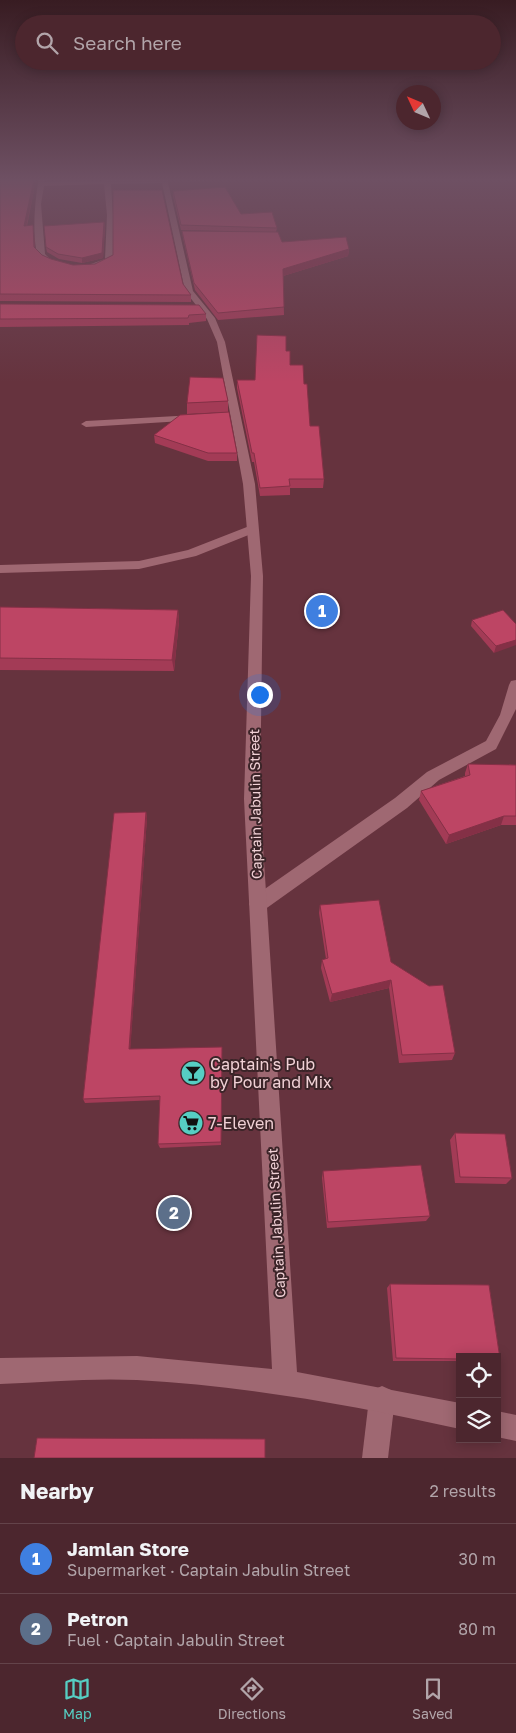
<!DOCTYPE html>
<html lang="en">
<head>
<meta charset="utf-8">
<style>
	:root { --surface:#4c262e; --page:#532e36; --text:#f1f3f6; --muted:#b2a5aa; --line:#63434a; --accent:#56cec3 }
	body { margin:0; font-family:"Golos Text",sans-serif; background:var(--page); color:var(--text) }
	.controls { position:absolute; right:15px; bottom:15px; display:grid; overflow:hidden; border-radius:0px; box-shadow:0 2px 12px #0003 }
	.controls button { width:45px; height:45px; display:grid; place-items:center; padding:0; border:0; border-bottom:1px solid var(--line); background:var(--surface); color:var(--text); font:25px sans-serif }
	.compass { position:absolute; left:396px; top:85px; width:45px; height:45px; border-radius:50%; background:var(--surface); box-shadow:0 2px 12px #0003; rotate:314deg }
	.you { position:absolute; left:259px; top:694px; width:18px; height:18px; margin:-12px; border:4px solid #fff; border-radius:50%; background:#1a73e8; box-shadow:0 0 0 8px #1a73e833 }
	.badge { display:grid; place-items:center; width:32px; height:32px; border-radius:50%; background:var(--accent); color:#fff; font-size:16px; font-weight:700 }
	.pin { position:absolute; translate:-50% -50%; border:2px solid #fff; box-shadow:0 1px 5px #0006 }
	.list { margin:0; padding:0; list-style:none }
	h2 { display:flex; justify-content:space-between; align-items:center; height:65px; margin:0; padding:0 20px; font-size:21px }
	h2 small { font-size:16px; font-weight:400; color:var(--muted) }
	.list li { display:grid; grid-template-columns:32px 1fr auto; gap:15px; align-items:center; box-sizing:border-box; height:70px; padding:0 20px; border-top:1px solid var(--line) }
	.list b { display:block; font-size:19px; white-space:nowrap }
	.list p { margin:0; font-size:16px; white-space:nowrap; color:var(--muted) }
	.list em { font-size:16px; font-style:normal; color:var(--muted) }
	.icon { flex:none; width:28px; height:28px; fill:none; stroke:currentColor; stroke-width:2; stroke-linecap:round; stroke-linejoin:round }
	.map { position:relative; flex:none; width:516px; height:1458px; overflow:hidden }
	.search { position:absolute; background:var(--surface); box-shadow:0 2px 12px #0003; left:15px; right:15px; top:15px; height:55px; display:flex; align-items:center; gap:12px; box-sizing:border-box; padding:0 18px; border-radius:28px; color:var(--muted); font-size:19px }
	.sheet { height:205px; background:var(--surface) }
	nav { display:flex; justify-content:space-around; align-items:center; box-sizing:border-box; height:70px; border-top:1px solid var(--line); background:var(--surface); font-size:14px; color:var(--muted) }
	nav a { display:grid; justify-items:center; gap:2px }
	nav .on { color:var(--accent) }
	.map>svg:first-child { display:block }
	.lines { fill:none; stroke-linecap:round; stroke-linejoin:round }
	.path { stroke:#9e737b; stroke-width:1; stroke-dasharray:1 1; stroke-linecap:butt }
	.lane { fill:#9f6872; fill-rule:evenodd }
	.street { fill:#9f6872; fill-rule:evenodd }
	.secondary { fill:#9f6872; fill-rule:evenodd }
	.wall { fill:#a33b56 }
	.shaded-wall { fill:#843046 }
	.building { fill:#bd4564; stroke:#843046 }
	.labels { text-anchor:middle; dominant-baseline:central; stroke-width:4; stroke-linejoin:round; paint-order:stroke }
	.street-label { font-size:14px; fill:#f1d1d6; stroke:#3b2428 }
	.near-poi-label { font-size:16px; fill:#f1d1d6; stroke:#3b2428; text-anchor:start }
</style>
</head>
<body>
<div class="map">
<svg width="516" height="1458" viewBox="0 0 516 1458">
	<rect width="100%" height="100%" fill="#66333e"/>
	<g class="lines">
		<path class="path" d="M189 181 247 178"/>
		<g class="lane">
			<path d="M195 415 199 416V420L86 427 81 424 86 421Z"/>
			<path d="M252 525 258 529 256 532 196 556 139 569 0 573V565L139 561 188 550Z"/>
		</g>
		<g class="street">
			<path d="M39 178H45V182L104 181V178H110V180L166 179 169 181 166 183 111 184 113 215V260C108 265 99 269 91 268V264L105 259 107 215 104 184 44 186 41 204 45 254 50 259 59 263V267C51 268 39 261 37 253 32 234 35 197 39 178Z"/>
			<path d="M516 680V709L496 749 439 780 407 808 264 910 258 912 252 910 249 904 252 898 395 798 427 772 486 741 500 715 509 685 511 681Z"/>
			<path d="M382 1386 391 1390 395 1399 388 1458H362L369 1399 373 1390Z"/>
		</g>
		<g class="secondary">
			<path d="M161 178H167L193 291 215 318 225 342 255 484 263 576 260 799 297 1372 460 1403V1429C353 1405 246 1386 137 1380 91 1378 46 1382 0 1384V1358L137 1356 272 1369 244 799 251 576 243 484 217 342 207 319 185 291Z"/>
			<path d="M497 1411 516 1415V1441L497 1437Z"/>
		</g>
	</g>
	<g class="wall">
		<path d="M0 178 34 190 27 226 34 232 35 248 42 255 51 259 73 265 183 284 191 295V302L0 301Z"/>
		<path d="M173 191 241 214 277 228 276 232 282 242 349 249 348 256 283 276 284 315 218 320 195 290 183 238 182 231H224L181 230 173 196Z"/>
		<path d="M104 222 105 227 103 258 82 263 59 259 47 252 46 247Z"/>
		<path d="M0 304 206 314V321L189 323V325L0 327Z"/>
		<path d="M286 351 290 365 310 426 324 479 323 488H290V495L260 496 254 462H252L237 388V380H255Z"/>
		<path d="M228 401V412L187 414V403Z"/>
		<path d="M154 435 237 453V461H208L155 443Z"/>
		<path d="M0 607 178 610 179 621 174 671 0 670Z"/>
		<path d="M472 620 516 624 494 653 471 626Z"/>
		<path d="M468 764 516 765V825H501L446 844 419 800 421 791 465 776V773Z"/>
		<path d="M146 812 147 818 130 1049 222 1051 221 1145 160 1148 158 1144 160 1100 85 1103 83 1099Z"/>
		<path d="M320 905 391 962 455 1053 452 1060 399 1063 389 988 330 1002 321 968 322 960 326 959 319 913Z"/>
		<path d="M455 1133 512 1178 506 1184 455 1183 450 1140Z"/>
		<path d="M323 1171 430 1216 426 1221 327 1228 322 1178Z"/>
		<path d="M390 1284 489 1285 500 1359 497 1360V1357H460V1361H393L387 1288Z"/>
	</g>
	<g class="shaded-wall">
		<path d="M34 178H35L34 190 25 232 24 226Z"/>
		<path d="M104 222 105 227 103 258 82 263V258Z"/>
		<path d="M33 225 34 232 35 254 34 247Z"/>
		<path d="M349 249 348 256 283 276V269Z"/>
		<path d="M178 610 179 621 174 671 172 660Z"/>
		<path d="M516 640V645L494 653 496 646Z"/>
		<path d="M146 812 147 818 130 1054 129 1049Z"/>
		<path d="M504 816 501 825 446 844 449 835Z"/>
		<path d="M391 980 389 988 330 1002 332 994Z"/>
	</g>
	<g class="building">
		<path d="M0 178H34L33 184 24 226 33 225 34 247 42 255 51 259 73 265 95 264 113 255V190H162L183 284 191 295 0 294Z"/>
		<path d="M225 187 241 214 272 212 277 228 181 225 173 191Z"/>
		<path d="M104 222 102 253 82 258 58 254 46 247 44 226Z"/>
		<path d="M182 231 278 232 282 242 346 237 349 249 283 269 284 307 218 313 194 283Z"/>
		<path d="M0 304 199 305 206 314 189 315 188 318 0 319Z"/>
		<path d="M257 335 286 336V351H290V365H303L304 384H307L310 426H319L324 479H289L290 486 260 488 254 453H252L237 380H255Z"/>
		<path d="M190 377 223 378 228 401 187 403Z"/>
		<path d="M229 412 237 453H208L154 435 180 415Z"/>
		<path d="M0 607 178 610 172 660 0 658Z"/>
		<path d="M503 610 516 624V640L496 646 472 620Z"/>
		<path d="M468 764 516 765V816H504L449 835 421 791 470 775Z"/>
		<path d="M146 812 129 1049 222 1047 221 1142 158 1144 160 1096 83 1099 114 813Z"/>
		<path d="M379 900 391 962 429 986 443 985 455 1053 402 1055 391 980 332 994 322 960 328 958 320 905Z"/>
		<path d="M455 1133 505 1134 512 1178 460 1177Z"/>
		<path d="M421 1165 430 1216 328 1222 323 1171Z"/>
		<path d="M390 1284 489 1285 500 1359H497V1357H460V1359L396 1358Z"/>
		<path d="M37 1438 265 1439V1458H34Z"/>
	</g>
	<linearGradient id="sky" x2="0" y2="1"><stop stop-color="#381c22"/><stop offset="0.47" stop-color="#6e5063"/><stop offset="1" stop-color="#6e5063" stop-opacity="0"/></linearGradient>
	<rect width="516" height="382" fill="url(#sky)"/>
	<defs>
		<symbol id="bar-disc" viewBox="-11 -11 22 22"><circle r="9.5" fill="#56cec3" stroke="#3b2428"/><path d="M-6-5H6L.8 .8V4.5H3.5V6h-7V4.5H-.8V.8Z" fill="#111"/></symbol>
		<symbol id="supermarket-disc" viewBox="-11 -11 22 22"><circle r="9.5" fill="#56cec3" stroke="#3b2428"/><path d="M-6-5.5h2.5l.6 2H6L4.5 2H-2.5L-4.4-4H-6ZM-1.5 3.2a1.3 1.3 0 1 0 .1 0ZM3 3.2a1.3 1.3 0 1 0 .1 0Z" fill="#111"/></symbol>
	</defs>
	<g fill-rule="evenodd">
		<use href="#bar-disc" x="179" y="1059" width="28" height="28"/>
		<use href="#supermarket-disc" x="177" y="1109" width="28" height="28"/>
	</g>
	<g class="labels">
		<g class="street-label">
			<text transform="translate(255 804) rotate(-91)">Captain Jabulin Street</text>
			<text transform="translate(276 1223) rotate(-93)">Captain Jabulin Street</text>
		</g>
		<g class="near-poi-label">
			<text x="210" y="1064">Captain's Pub<tspan x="210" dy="18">by Pour and Mix</tspan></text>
			<text x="208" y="1123">7-Eleven</text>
		</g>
	</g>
</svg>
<div class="controls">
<button><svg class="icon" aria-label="locate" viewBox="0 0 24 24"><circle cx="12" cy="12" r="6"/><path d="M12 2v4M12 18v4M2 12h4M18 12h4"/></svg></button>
<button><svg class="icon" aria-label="layers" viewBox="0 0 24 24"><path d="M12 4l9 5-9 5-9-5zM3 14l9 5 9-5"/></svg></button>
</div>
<svg class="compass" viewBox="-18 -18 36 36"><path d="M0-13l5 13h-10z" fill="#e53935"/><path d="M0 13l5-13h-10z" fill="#b2a5aa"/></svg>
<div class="you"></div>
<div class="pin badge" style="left:322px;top:611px;background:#3f7fe0">1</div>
<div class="pin badge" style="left:174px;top:1213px;background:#5c6f8a">2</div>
<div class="search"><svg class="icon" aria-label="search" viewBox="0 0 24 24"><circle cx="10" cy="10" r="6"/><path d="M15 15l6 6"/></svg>Search here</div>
</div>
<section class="sheet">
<h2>Nearby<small>2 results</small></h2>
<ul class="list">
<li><span class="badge" style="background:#3f7fe0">1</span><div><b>Jamlan Store</b><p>Supermarket · Captain Jabulin Street</p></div><em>30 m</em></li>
<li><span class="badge" style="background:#5c6f8a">2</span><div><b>Petron</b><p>Fuel · Captain Jabulin Street</p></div><em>80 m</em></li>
</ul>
</section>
<nav>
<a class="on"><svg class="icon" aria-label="map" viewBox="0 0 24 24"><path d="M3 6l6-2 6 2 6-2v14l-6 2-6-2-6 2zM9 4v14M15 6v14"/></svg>Map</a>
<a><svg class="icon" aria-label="directions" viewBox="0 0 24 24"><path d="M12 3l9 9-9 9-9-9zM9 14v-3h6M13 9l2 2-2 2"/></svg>Directions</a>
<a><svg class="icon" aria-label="saved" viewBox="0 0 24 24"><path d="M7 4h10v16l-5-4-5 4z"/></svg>Saved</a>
</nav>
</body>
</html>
